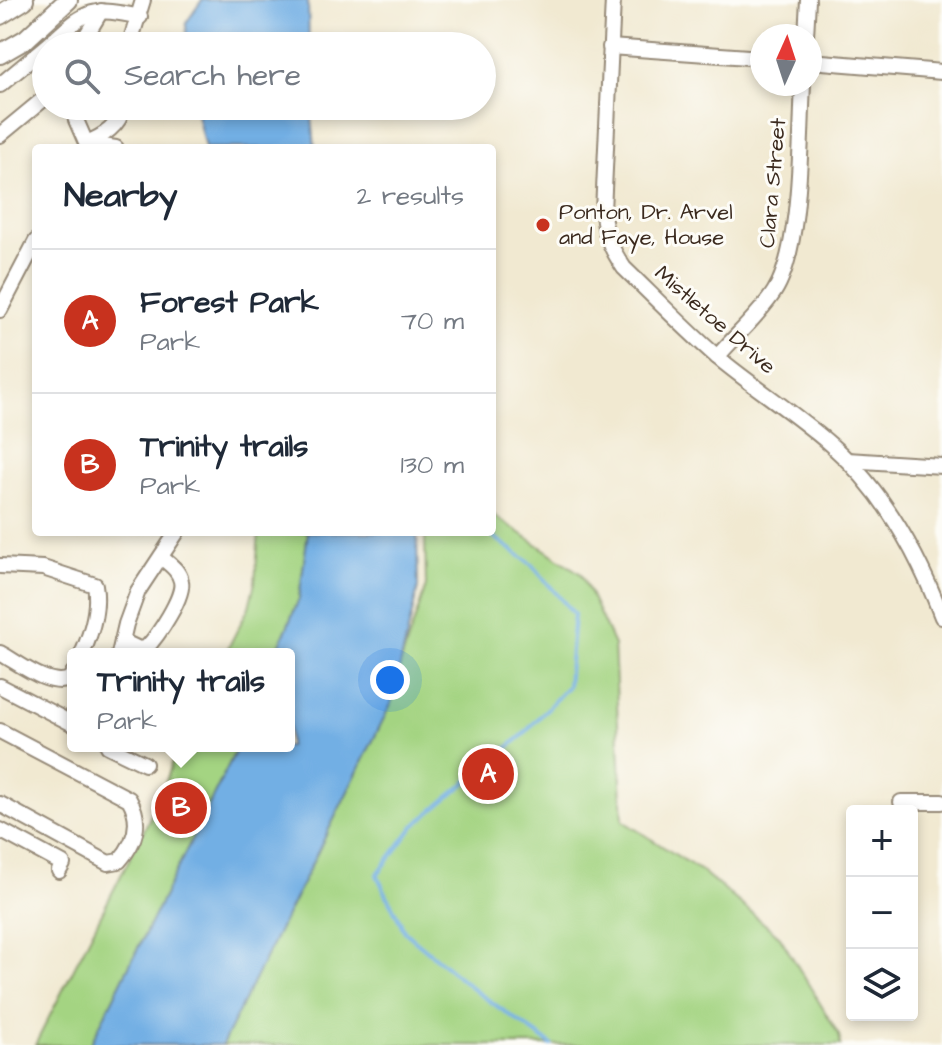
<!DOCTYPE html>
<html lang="en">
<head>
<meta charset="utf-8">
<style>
	:root { --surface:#fff; --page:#f2f2f3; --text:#1f2937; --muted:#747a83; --line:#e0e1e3; --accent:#c8321e }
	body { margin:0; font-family:"Architects Daughter",sans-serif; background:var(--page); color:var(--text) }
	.controls { position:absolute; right:24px; bottom:24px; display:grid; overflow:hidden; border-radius:8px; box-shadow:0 4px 12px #0003 }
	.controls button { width:72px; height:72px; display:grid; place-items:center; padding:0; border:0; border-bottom:2px solid var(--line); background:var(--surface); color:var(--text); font:40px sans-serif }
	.compass { position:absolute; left:750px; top:24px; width:72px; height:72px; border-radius:50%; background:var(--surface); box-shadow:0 4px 12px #0003; rotate:3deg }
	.you { position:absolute; left:390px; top:680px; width:28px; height:28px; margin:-20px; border:6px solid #fff; border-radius:50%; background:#1a73e8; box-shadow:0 0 0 12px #1a73e833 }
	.badge { display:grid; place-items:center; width:52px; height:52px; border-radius:50%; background:var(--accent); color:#fff; font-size:26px; font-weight:700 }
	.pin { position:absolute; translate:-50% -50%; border:4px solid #fff; box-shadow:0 2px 8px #0006 }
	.popup { position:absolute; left:67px; top:648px; width:228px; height:104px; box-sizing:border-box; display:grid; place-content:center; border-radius:8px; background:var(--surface); filter:drop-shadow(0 2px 6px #0005); font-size:26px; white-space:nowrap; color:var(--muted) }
	.popup b { font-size:30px; color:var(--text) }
	.popup::after { content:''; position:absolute; left:50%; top:100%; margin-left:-16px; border:16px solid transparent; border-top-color:var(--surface) }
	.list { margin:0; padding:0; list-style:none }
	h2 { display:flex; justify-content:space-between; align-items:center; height:104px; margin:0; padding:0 32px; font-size:34px }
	h2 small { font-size:26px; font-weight:400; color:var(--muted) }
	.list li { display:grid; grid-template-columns:52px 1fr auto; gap:24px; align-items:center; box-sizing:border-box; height:144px; padding:0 32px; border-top:2px solid var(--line) }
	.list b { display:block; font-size:30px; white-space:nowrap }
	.list p { margin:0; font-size:26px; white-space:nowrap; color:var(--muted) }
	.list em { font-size:26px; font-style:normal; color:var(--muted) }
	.icon { flex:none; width:44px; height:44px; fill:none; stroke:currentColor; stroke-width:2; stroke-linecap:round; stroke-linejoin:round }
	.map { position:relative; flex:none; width:942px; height:1045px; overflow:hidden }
	.search { position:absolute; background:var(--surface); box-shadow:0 4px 12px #0003; left:32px; top:32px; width:464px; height:88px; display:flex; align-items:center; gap:20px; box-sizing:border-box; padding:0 28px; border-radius:44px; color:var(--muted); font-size:30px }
	.panel { position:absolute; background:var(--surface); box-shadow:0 4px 12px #0003; left:32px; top:144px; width:464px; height:392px; border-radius:8px }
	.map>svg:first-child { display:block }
	.green { fill:#a4d482; stroke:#707f50; stroke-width:2 }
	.water { fill:#72afe4; stroke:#566c81; stroke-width:2 }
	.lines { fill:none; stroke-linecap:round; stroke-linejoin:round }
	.stream { stroke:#72afe4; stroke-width:4 }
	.minor-casing { stroke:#968a78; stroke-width:18 }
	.major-casing { stroke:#968a78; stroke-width:22 }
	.minor { stroke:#fff; stroke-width:14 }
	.major { stroke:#fff; stroke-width:18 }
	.poi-dot { fill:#c8321e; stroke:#fdfcf7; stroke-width:3 }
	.labels { text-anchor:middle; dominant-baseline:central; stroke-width:6; stroke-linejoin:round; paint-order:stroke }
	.street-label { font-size:22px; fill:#3b2a1e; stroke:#fdfcf7 }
	.poi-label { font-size:22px; fill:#3b2a1e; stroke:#fdfcf7; text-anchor:start }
</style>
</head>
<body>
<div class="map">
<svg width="942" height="1045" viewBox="0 0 942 1045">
	<rect width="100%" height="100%" fill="#fdfcf7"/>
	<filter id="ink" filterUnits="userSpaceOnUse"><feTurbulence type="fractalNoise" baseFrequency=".0125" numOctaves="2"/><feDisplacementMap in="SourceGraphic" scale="16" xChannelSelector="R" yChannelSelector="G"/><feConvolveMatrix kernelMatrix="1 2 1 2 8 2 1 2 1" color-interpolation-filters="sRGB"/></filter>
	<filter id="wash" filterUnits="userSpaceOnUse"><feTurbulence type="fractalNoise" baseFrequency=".006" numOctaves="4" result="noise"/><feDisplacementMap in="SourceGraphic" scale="32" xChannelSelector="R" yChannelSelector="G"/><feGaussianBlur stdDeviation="1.8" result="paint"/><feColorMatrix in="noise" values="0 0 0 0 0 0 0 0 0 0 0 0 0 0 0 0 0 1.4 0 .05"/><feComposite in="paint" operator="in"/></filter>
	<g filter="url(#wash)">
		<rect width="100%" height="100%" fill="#f1e9d1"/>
		<g class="green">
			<path d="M492 514 581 574 614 645 623 821 704 873 780 937 839 1035 841 1045H222L379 728 426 586 425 532H492Z"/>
			<path d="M259 532H308L299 599 276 654H225L249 607 255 582Z"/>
			<path d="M178 746H238L90 1045H35L145 828 164 787Z"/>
		</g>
		<g class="water">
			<path d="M202 0H308L309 46H187L186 23Z"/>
			<path d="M195 106H311L315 148H205Z"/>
			<path d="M308 532H417L418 588 391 704 222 1045H90L238 746H289V654H276L299 599Z"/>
		</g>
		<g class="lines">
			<path class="stream" d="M487 532 531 564 574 614 568 686 524 734 414 826 377 875 405 932 477 992 552 1045"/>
		</g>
	</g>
	<g filter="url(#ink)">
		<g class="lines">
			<defs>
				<g id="minor">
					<path d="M613 0 603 211C604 233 611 249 624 268 654 297 684 328 716 356 753 387 795 413 831 445 883 490 918 554 942 617"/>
					<path d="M806 36 808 0"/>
					<path d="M47 46C86 12 87 5 140 17"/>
					<path d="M80 46 101 11"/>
					<path d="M129 46 143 0"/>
					<path d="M610 47 762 58"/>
					<path d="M810 61 942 72"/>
					<path d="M0 85 46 47"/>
					<path d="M74 106 76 120 86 143C104 136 119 126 124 106"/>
					<path d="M0 135 46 97"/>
					<path d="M89 144 116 148"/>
					<path d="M0 310 36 241"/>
					<path d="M717 357C735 336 760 314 774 292 802 249 800 137 803 84"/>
					<path d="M847 460 942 466"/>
					<path d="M0 566 43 568 95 585C99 607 91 634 82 654"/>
					<path d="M122 641 139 649 146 648C157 637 185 596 181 581 179 570 169 564 161 557"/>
					<path d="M0 653C19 663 49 688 70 679L73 673"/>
					<path d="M119 654 126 624 138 591 177 532"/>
					<path d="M0 686 73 724"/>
					<path d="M0 731 129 799C142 821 136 842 119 861L108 863 0 804"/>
					<path d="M108 746 145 764"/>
					<path d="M901 802H942"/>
					<path d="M0 830 63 864 59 871"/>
				</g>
				<g id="major">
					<path d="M0 15 24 0"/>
					<path d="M0 54 26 39 68 0"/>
				</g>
			</defs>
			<use href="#minor" class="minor-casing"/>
			<use href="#major" class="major-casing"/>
			<use href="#minor" class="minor"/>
			<use href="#major" class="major"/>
		</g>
	</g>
	<circle class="poi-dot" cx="543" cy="225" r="8"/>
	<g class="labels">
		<g class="street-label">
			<text transform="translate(773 183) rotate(-85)">Clara Street</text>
			<text transform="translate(715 320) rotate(41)">Mistletoe Drive</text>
		</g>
		<g class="poi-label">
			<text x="559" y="212">Ponton, Dr. Arvel<tspan x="559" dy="25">and Faye, House</tspan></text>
		</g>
	</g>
</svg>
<div class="controls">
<button>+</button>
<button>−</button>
<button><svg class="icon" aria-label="layers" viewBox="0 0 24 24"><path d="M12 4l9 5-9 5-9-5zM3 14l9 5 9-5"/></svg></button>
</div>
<svg class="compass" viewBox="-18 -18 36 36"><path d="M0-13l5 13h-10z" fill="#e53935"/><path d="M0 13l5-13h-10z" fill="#747a83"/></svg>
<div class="you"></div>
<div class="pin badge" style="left:488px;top:774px">A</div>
<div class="pin badge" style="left:181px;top:808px">B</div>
<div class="popup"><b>Trinity trails</b>Park</div>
<div class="search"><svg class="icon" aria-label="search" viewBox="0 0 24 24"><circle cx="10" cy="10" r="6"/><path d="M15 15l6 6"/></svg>Search here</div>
<section class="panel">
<h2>Nearby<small>2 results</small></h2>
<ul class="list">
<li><span class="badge">A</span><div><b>Forest Park</b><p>Park</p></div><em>70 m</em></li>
<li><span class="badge">B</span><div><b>Trinity trails</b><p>Park</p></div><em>130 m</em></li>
</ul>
</section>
</div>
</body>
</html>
